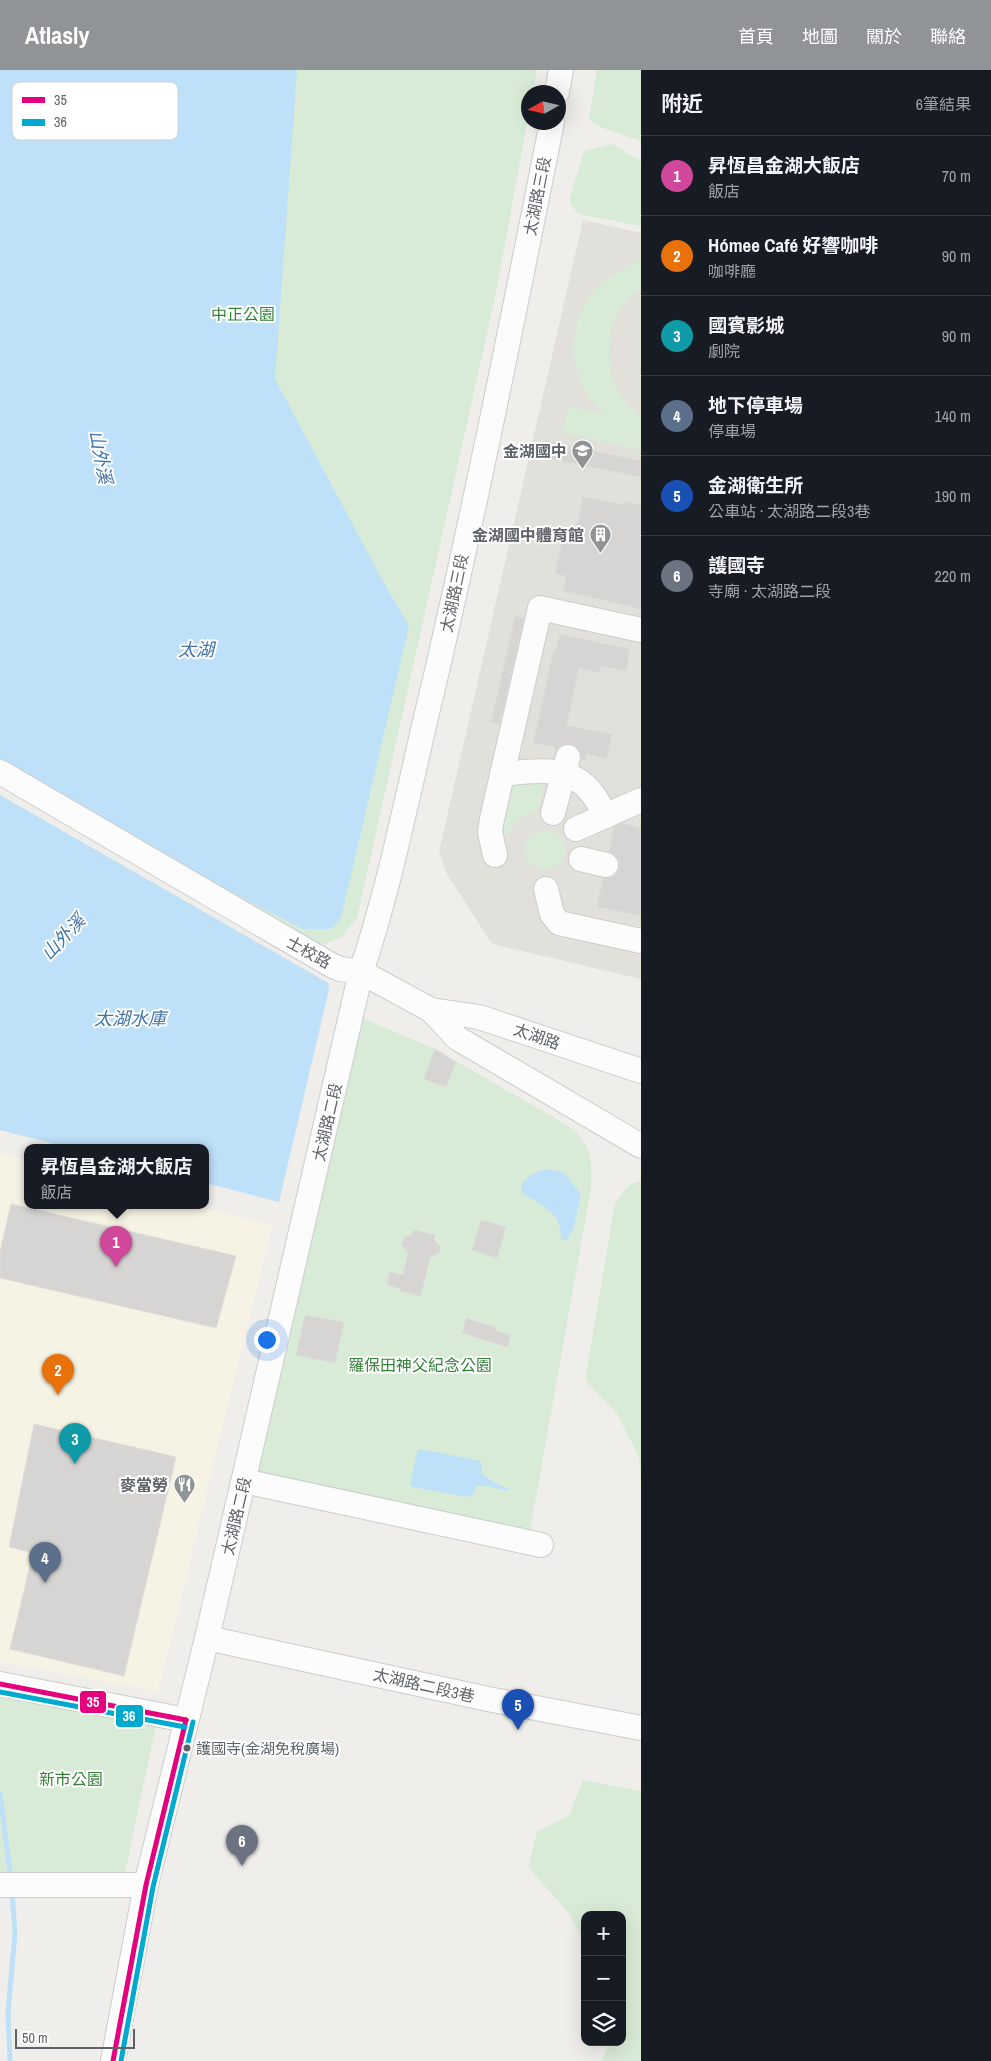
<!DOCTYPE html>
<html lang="zh-TW">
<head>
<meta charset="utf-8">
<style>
	:root { --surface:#171b24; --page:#242831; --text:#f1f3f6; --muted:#9ea1a6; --line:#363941; --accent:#919496 }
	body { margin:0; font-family:"Archivo Narrow","Noto Sans TC",sans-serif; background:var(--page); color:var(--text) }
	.controls { position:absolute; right:15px; bottom:15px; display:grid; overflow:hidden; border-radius:10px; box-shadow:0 5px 20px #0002 }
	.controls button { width:45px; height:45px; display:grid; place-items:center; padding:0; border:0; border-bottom:1px solid var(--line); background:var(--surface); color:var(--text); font:25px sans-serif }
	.compass { position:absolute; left:521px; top:15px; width:45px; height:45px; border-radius:50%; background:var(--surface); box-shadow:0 5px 20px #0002; rotate:262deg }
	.scale { position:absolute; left:15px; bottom:12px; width:120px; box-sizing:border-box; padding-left:5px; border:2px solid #5f6368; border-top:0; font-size:14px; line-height:18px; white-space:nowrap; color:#5f6368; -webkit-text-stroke:4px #fff; paint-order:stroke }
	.you { position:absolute; left:266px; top:1269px; width:18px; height:18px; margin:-12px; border:4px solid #fff; border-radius:50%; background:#1a73e8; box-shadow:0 0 0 8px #1a73e833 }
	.badge { display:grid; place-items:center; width:32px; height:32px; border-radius:50%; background:var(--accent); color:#fff; font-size:16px; font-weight:700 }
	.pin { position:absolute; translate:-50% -41px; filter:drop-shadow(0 1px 2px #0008) }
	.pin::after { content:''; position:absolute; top:26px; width:18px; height:15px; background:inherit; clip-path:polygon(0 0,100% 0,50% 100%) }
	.popup { position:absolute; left:24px; top:1074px; width:185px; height:65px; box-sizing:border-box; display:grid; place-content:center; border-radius:10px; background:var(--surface); filter:drop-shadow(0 1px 4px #0005); font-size:16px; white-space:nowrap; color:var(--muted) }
	.popup b { font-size:19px; color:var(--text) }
	.popup::after { content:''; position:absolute; left:50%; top:100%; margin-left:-10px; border:10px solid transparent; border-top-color:var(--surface) }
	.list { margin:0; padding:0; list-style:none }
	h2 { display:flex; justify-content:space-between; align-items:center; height:65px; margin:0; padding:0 20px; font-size:21px }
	h2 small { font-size:16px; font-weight:400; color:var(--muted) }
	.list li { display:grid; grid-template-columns:32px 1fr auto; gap:15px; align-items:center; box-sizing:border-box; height:80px; padding:0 20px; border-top:1px solid var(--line) }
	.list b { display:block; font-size:19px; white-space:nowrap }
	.list p { margin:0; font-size:16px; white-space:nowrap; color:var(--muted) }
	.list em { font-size:16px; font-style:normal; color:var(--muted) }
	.icon { flex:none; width:28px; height:28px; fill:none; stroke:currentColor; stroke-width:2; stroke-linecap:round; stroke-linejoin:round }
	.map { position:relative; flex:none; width:641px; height:1991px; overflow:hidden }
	header { display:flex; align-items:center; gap:30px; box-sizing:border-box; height:70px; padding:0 25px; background:var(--accent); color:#fff }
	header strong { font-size:24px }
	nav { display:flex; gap:28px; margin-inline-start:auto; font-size:18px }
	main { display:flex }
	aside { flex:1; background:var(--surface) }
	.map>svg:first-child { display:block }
	.commercial { fill:#f7f3e4 }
	.education { fill:#e2e0da }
	.green { fill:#d8ebd6 }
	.water { fill:#bfe0f9 }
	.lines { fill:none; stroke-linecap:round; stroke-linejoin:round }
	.stream { stroke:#bfe0f9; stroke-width:5 }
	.building { fill:#d6d5d3; stroke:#deddd9 }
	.minor-casing { stroke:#cbcccc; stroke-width:26 }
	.minor { stroke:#fdfcfc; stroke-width:24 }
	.bus-1-casing { stroke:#fff; stroke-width:9 }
	.bus-2-casing { stroke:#fff; stroke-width:9 }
	.bus-1 { stroke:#e5007d; stroke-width:5 }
	.bus-2 { stroke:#00a9ce; stroke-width:5 }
	.bus-dot { fill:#5f6368; stroke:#fff; stroke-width:2 }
	.labels { text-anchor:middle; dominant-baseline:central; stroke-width:4; stroke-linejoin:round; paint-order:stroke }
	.bus-label { font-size:15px; fill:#5f6368; stroke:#fff; text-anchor:start }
	.street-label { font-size:16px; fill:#5f6368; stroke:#fff }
	.park-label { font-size:16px; fill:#348238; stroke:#fff }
	.poi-label { font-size:16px; font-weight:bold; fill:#5f6368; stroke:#fff; text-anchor:end }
	.water-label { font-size:18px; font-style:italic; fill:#4174aa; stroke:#fff }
	.key { fill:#fff; stroke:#cfd0d2; stroke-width:1 }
	.key-label { font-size:14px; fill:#5f6368 }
	.line-badge { stroke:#fff; stroke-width:2 }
	.badge-label { font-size:14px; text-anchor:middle; font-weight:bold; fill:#fff }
</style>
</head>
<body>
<header>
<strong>Atlasly</strong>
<nav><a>首頁</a><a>地圖</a><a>關於</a><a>聯絡</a></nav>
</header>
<main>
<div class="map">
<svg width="641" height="1991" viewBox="0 0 641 1991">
	<rect width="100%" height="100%" fill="#efeeea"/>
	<path class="commercial" d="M0 1083 27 1090V1136H199L272 1155 158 1621 0 1592Z"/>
	<path class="education" d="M583 150 641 163V909L492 874 447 804 439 782Z"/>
	<g class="green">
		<path d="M0 0H537L533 22H528V48L497 218 357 848 340 868 324 874 279 866 0 702Z"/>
		<path d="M597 0H641V71L597 56 589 49Z"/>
		<path d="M612 74 641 91V156L578 144 569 131 584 81Z"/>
		<path d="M641 189V219C607 240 601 286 618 320 623 331 632 339 641 347V380L562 362 568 337 604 344C597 337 590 329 585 320 570 294 570 257 586 231 599 211 621 200 641 189Z"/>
		<path d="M539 713 544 717 537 742C530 743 522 746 517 751 510 758 512 766 499 765L512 715Z"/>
		<circle cx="545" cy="780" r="20"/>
		<path d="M363 948 435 979 567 1055C592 1074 592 1088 591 1118L530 1461 253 1400Z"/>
		<path d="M641 1111V1409L639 1387 616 1342 585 1310 615 1134 629 1115Z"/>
		<path d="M0 1619 156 1654 124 1808 0 1809Z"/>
		<path d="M583 1710 641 1721V1991H602L610 1972H622V1944L625 1938 622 1934V1845H585V1874L569 1843 528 1797 537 1762 569 1745Z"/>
	</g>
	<g class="water">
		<path d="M0 0H297L275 309 384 513 409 556 341 848 330 859H302L159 784 0 690Z"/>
		<path d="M0 725 328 913 329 919 324 941 279 1132 205 1113V1078H71L0 1060Z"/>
		<path d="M547 1099 563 1102 581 1124 574 1157 567 1170 561 1169C562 1141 542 1137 523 1123L521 1118C523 1107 537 1101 547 1099Z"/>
		<path d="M421 1379 480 1391 482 1394 481 1403 493 1412 509 1419 508 1421 487 1416H476L473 1425 467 1427 412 1417 410 1413 418 1380Z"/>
	</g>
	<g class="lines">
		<g class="stream">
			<path d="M0 1724 11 1809"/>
			<path d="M10 1991 8 1942 15 1863 12 1822"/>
		</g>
	</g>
	<g class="building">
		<path d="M545 370 641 391V407L542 387Z"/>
		<path d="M583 426 624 435 625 431 641 435V539L563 521 566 506 555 504 564 461 575 463Z"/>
		<path d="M515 546 524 548 500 654 491 652Z"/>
		<path d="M560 564 630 579 626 601 601 596 600 603 579 598 567 655 612 664 607 689 587 684 585 691 581 690V684L578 678 571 674H564L559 677 554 684 555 677 533 673 554 579 556 580Z"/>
		<path d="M622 753 641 758V846L597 837 603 808H610L616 805 619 799V791L615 785 609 782 614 757Z"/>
		<path d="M435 979 456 992 446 1017 424 1009Z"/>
		<path d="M11 1134 236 1186 216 1258 0 1208V1182Z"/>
		<path d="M481 1150 506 1157 497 1188 472 1180Z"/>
		<path d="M414 1160 435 1165 434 1170 441 1177 439 1183 430 1188 421 1226 400 1221 401 1219 387 1215 390 1202 403 1205 408 1183 401 1175 405 1167 412 1165Z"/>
		<path d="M305 1245 344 1252 335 1293 296 1285Z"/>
		<path d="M466 1248 495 1257 497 1261 511 1265 507 1277 462 1263Z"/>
		<path d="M34 1354 176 1387 124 1606 10 1579 33 1483 9 1477Z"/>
	</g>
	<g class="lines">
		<defs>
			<g id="minor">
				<path d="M557 22 561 0"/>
				<path d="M0 702 331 895 340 899 361 902 431 940 457 968 641 1076"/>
				<path d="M502 704C533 701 569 694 591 722 597 729 601 738 606 746"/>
				<path d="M553 743 568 687"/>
				<path d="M576 759 641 730"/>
				<path d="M495 785 490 762 492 749 540 538 641 560"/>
				<path d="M581 789 606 795"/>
				<path d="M546 819 552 844 559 853 641 871"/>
				<path d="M431 940 479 947 641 1001"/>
				<path d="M244 1411 541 1475"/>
				<path d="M207 1568 488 1629 641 1658"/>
				<path d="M0 1614 186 1650"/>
				<path d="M0 1815H146"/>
				<path d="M113 1991 146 1815 207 1568 361 902C390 816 407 727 428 639 474 445 513 248 552 52"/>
			</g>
		</defs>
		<use href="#minor" class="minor-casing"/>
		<use href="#minor" class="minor"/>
		<defs>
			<g id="bus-1">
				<path d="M0 1614 186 1650"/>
				<path d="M113 1991 146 1815 186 1650"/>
			</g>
			<g id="bus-2">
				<path d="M0 1622 185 1657"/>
				<path d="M121 1991 153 1817 193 1652"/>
			</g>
		</defs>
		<use href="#bus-1" class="bus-1-casing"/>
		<use href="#bus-2" class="bus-2-casing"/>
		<use href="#bus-1" class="bus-1"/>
		<use href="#bus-2" class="bus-2"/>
	</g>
	<defs>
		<symbol id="school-pin" viewBox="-11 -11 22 30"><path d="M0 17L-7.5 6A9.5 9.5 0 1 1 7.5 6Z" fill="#919496" stroke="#fff"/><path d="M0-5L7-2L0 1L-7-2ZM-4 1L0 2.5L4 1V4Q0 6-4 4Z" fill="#fff"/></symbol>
		<symbol id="building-pin" viewBox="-11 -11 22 30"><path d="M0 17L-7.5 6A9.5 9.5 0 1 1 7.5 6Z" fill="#919496" stroke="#fff"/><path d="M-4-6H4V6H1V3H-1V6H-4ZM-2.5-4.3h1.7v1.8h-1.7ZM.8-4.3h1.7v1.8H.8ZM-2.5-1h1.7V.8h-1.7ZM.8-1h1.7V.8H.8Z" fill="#fff"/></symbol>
		<symbol id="restaurant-pin" viewBox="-11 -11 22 30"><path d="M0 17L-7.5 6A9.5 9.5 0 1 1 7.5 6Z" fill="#919496" stroke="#fff"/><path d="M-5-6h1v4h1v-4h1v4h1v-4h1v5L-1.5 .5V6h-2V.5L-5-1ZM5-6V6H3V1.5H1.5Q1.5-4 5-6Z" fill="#fff"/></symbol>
	</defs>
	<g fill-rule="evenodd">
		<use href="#school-pin" x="570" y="368" width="25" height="34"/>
		<use href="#building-pin" x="588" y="452" width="25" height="34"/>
		<use href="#restaurant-pin" x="172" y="1402" width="25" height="34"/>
	</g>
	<circle class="bus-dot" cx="187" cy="1678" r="4.5"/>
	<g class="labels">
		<g class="bus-label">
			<text x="196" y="1678">護國寺(金湖免稅廣場)</text>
		</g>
		<g class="street-label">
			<text transform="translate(537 126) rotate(-79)">太湖路三段</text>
			<text transform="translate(454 523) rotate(-78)">太湖路三段</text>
			<text transform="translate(309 882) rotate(29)">士校路</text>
			<text transform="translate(537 966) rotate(19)">太湖路</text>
			<text transform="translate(327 1052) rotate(-77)">太湖路二段</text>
			<text transform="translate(236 1446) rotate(-77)">太湖路二段</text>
			<text transform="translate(424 1615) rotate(13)">太湖路二段3巷</text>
		</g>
		<g class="park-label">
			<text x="243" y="244">中正公園</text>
			<text x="420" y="1295">羅保田神父紀念公園</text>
			<text x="71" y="1709">新市公園</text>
		</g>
		<g class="poi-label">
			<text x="567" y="381">金湖國中</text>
			<text x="584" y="465">金湖國中體育館</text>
			<text x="168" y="1415">麥當勞</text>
		</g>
		<g class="water-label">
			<text transform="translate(101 387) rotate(79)">山外溪</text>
			<text x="196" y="579">太湖</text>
			<text transform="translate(63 867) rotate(-47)">山外溪</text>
			<text x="130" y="948">太湖水庫</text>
		</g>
	</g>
	<rect x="12" y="12" width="166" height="58" rx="8" class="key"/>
	<rect x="22" y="27" width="23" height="6" fill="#e5007d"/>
	<rect x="22" y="49" width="23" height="7" fill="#00a9ce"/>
	<g class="key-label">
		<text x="54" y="35">35</text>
		<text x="54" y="57">36</text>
	</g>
	<g class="line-badge">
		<rect x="79" y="1620" width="28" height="24" rx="5" fill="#e5007d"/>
		<rect x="115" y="1634" width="29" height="24" rx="5" fill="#00a9ce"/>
	</g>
	<g class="badge-label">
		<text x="93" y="1637">35</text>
		<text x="129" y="1651">36</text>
	</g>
</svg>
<div class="controls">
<button>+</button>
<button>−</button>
<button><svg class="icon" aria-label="layers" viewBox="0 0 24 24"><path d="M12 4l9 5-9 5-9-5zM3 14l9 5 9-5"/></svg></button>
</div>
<svg class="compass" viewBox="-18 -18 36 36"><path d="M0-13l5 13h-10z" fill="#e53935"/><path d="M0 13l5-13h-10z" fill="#9ea1a6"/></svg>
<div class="scale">50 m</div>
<div class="you"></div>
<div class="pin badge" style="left:116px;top:1197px;background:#d1479c">1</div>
<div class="popup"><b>昇恆昌金湖大飯店</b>飯店</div>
<div class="pin badge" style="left:58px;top:1325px;background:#e8710a">2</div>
<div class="pin badge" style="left:75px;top:1394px;background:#0f9aa8">3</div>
<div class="pin badge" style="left:45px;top:1513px;background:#5c6f8a">4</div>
<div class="pin badge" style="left:518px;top:1660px;background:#1a4fb4">5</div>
<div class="pin badge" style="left:242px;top:1796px;background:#6b7280">6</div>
</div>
<aside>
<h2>附近<small>6筆結果</small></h2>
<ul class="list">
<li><span class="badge" style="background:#d1479c">1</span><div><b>昇恆昌金湖大飯店</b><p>飯店</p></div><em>70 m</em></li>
<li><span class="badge" style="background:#e8710a">2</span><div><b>Hómee Café 好響咖啡</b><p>咖啡廳</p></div><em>90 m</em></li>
<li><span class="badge" style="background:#0f9aa8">3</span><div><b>國賓影城</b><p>劇院</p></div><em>90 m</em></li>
<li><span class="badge" style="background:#5c6f8a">4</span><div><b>地下停車場</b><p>停車場</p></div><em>140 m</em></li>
<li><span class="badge" style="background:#1a4fb4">5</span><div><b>金湖衛生所</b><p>公車站 · 太湖路二段3巷</p></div><em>190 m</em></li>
<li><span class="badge" style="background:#6b7280">6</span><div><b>護國寺</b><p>寺廟 · 太湖路二段</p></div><em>220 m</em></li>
</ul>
</aside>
</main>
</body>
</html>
